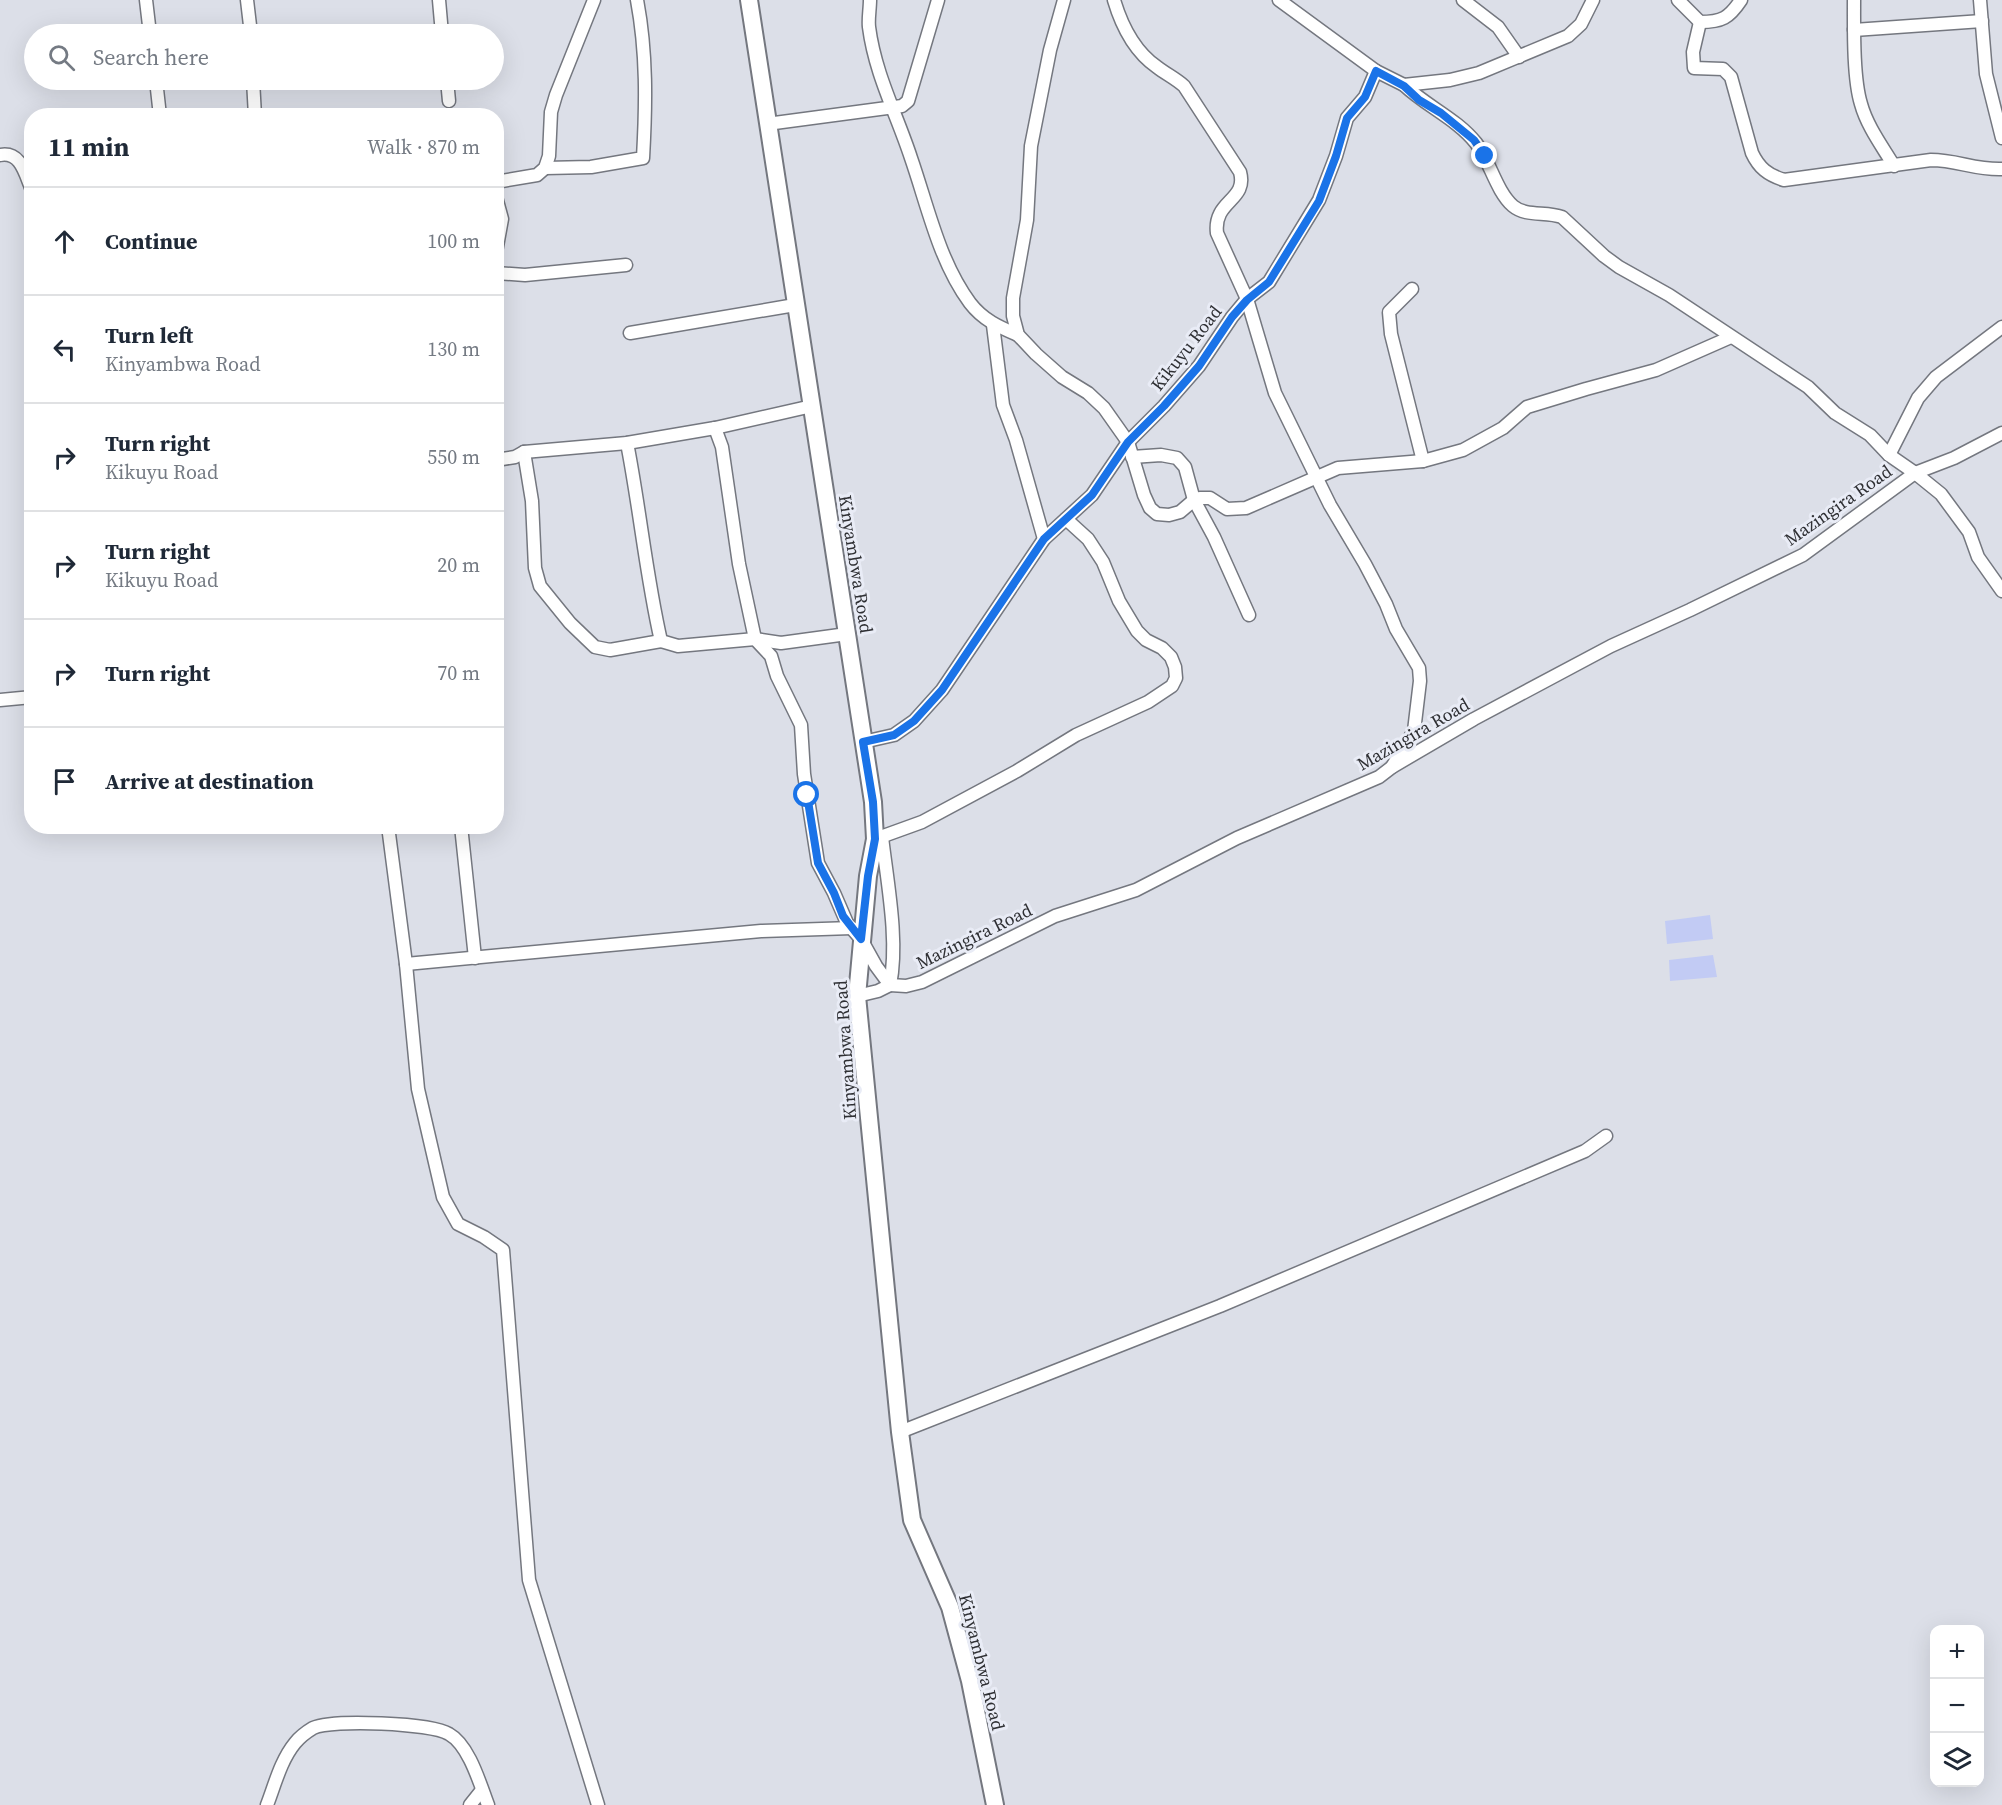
<!DOCTYPE html>
<html lang="en">
<head>
<meta charset="utf-8">
<style>
	:root { --surface:#fff; --page:#f6f6f7; --text:#1f2937; --muted:#747a83; --line:#e0e1e3 }
	body { margin:0; font-family:"Source Serif 4",serif; background:var(--page); color:var(--text) }
	.controls { position:absolute; right:18px; bottom:18px; display:grid; overflow:hidden; border-radius:12px; box-shadow:0 6px 24px #0002 }
	.controls button { width:54px; height:54px; display:grid; place-items:center; padding:0; border:0; border-bottom:2px solid var(--line); background:var(--surface); color:var(--text); font:30px sans-serif }
	.stop { position:absolute; width:18px; height:18px; margin:-14px; border:4px solid #1a73e8; border-radius:50%; background:#fff }
	.stop.end { background:#1a73e8; border-color:#fff; box-shadow:0 2px 6px #0008 }
	.list { margin:0; padding:0; list-style:none }
	h2 { display:flex; justify-content:space-between; align-items:center; height:78px; margin:0; padding:0 24px; font-size:26px }
	h2 small { font-size:20px; font-weight:400; color:var(--muted) }
	.list li { display:grid; grid-template-columns:39px 1fr auto; gap:18px; align-items:center; box-sizing:border-box; height:108px; padding:0 24px; border-top:2px solid var(--line) }
	.list b { display:block; font-size:22px; white-space:nowrap }
	.list p { margin:0; font-size:20px; white-space:nowrap; color:var(--muted) }
	.list em { font-size:20px; font-style:normal; color:var(--muted) }
	.icon { flex:none; width:33px; height:33px; fill:none; stroke:currentColor; stroke-width:2; stroke-linecap:round; stroke-linejoin:round }
	.map { position:relative; flex:none; width:2002px; height:1805px; overflow:hidden }
	.search { position:absolute; background:var(--surface); box-shadow:0 6px 24px #0002; left:24px; top:24px; width:480px; height:66px; display:flex; align-items:center; gap:15px; box-sizing:border-box; padding:0 21px; border-radius:33px; color:var(--muted); font-size:22px }
	.panel { position:absolute; background:var(--surface); box-shadow:0 6px 24px #0002; left:24px; top:108px; width:480px; height:726px; border-radius:24px }
	.map>svg:first-child { display:block }
	.green { fill:#c2cbf4 }
	.lines { fill:none; stroke-linecap:round; stroke-linejoin:round }
	.street-casing { stroke:#74777f; stroke-width:15 }
	.secondary-casing { stroke:#74777f; stroke-width:20 }
	.street { stroke:#fff; stroke-width:12 }
	.secondary { stroke:#fff; stroke-width:16 }
	.route { stroke:#1a73e8; stroke-width:8 }
	.labels { text-anchor:middle; dominant-baseline:central; stroke-width:6; stroke-linejoin:round; paint-order:stroke }
	.street-label { font-size:18px; fill:#2f3034; stroke:#e9ecf6 }
</style>
</head>
<body>
<div class="map">
<svg width="2002" height="1805" viewBox="0 0 2002 1805">
	<rect width="100%" height="100%" fill="#dcdfe8"/>
	<g class="green">
		<path d="M1710 915 1713 939 1667 944 1665 921Z"/>
		<path d="M1713 955 1717 977 1670 981 1669 960Z"/>
	</g>
	<g class="lines">
		<defs>
			<g id="street">
				<path d="M146 0 150 34"/>
				<path d="M247 0 251 34"/>
				<path d="M439 0 442 34"/>
				<path d="M870 0C870 9 868 19 869 27 875 74 897 115 911 158 928 207 939 261 970 303 983 320 999 327 1018 335"/>
				<path d="M1064 0 1050 50 1031 146 1027 220 1013 298V316L1018 335 1036 354 1062 377 1088 393 1104 408 1128 442 1144 495 1150 508 1157 514 1169 515 1180 512 1194 500 1200 498H1210L1227 509 1246 508 1338 468 1423 461 1463 450 1503 428 1527 407 1586 389 1656 370 1731 337"/>
				<path d="M1114 0C1122 27 1134 51 1157 67 1166 74 1175 78 1184 86L1240 172C1248 201 1213 200 1217 233L1247 299 1275 393 1330 505 1365 564 1386 604 1396 629 1419 668 1420 681 1414 731 1392 767"/>
				<path d="M1279 0 1376 71"/>
				<path d="M1463 0 1498 27 1519 57"/>
				<path d="M1678 0 1700 22C1722 22 1729 18 1741 0"/>
				<path d="M1854 0C1854 28 1853 78 1861 104 1867 126 1882 146 1894 166"/>
				<path d="M1980 0 1986 74 2002 138"/>
				<path d="M1700 22 1693 52 1694 68 1723 69 1731 77 1752 153C1759 168 1768 175 1784 180L1931 160C1957 160 1975 170 2002 169"/>
				<path d="M1854 30 1982 21"/>
				<path d="M156 80 160 116"/>
				<path d="M253 80 255 116"/>
				<path d="M447 80 449 101"/>
				<path d="M1404 85C1426 106 1457 119 1476 143 1490 161 1496 191 1513 206 1526 217 1546 211 1562 217L1604 256 1619 267 1669 295 1808 387 1835 413 1870 435 1889 455 1915 473 1954 458 2002 433"/>
				<path d="M767 124 902 106 908 101 938 0"/>
				<path d="M0 155C21 151 25 174 32 190"/>
				<path d="M545 168 591 167 643 158C646 105 647 53 637 0"/>
				<path d="M496 182 537 175 545 168 549 156 551 112 556 95 594 0"/>
				<path d="M496 197 502 219 496 252"/>
				<path d="M496 273 525 275 626 265"/>
				<path d="M1412 289 1389 312 1391 334 1423 461"/>
				<path d="M993 325 1003 405 1016 440 1044 539"/>
				<path d="M630 333 795 305"/>
				<path d="M715 428 722 447 739 564 755 639 771 656 777 676 801 725 804 774 818 863 834 893 847 923 861 939 876 966 890 985 906 986 922 982 1055 916 1136 890 1237 838 1379 777 1392 767 1474 719 1611 646 1690 610 1803 555 1915 473 1941 494 1969 532 1978 557 2002 591"/>
				<path d="M627 443C640 509 646 576 661 641L678 646 755 639 781 643 847 634"/>
				<path d="M524 452 532 501 535 568 540 586 570 623 595 647 610 650 661 641"/>
				<path d="M1889 455 1918 398 1936 377 2002 327"/>
				<path d="M1132 457 1161 455 1177 458 1185 467 1194 500 1214 537 1249 615"/>
				<path d="M496 460 515 457 524 452 627 443 715 428 812 406"/>
				<path d="M0 700 32 697"/>
				<path d="M863 742 894 735 914 721 942 690 1044 539 1092 495 1128 442 1164 406 1199 366 1232 317 1247 299 1269 282 1319 200 1336 156 1347 118 1365 97 1376 71 1404 85 1450 80 1479 73 1568 36 1581 24 1593 0"/>
				<path d="M388 826 406 964 418 1089 443 1197 458 1224 484 1237 503 1250 529 1580 598 1805"/>
				<path d="M461 826 475 958"/>
				<path d="M875 839 922 822 1017 771 1076 735 1148 702 1172 686 1176 678 1175 667 1171 657 1162 648 1146 640 1137 631 1119 601 1103 562 1088 539 1066 519"/>
				<path d="M406 964 761 931 852 928"/>
				<path d="M857 996 878 991 890 985C899 941 887 881 882 837"/>
				<path d="M900 1432 1220 1306 1585 1151 1606 1136"/>
				<path d="M267 1805C275 1784 281 1760 295 1743 299 1738 308 1731 313 1728 332 1719 431 1723 449 1734 469 1745 480 1784 488 1805"/>
				<path d="M470 1805 482 1790"/>
			</g>
			<path id="secondary" d="M749 0 873 802 875 839 868 876 857 996 900 1432 912 1520 950 1607 970 1681 995 1805"/>
		</defs>
		<use href="#street" class="street-casing"/>
		<use href="#secondary" class="secondary-casing"/>
		<use href="#street" class="street"/>
		<use href="#secondary" class="secondary"/>
	</g>
	<g class="lines">
		<path class="route" d="M807 795 818 863 834 893 843 916 861 939 868 876 875 839 873 802 863 742 894 735 914 721 942 690 1044 539 1092 495 1128 442 1164 406 1199 366 1232 317 1247 300 1269 282 1319 201 1336 156 1347 118 1365 97 1376 71 1404 86 1419 100 1441 113 1474 140 1485 156"/>
	</g>
	<g class="labels">
		<g class="street-label">
			<text transform="translate(1186 348) rotate(-52)">Kikuyu Road</text>
			<text transform="translate(1838 505) rotate(-35)">Mazingira Road</text>
			<text transform="translate(856 564) rotate(81)">Kinyambwa Road</text>
			<text transform="translate(1413 734) rotate(-30)">Mazingira Road</text>
			<text transform="translate(974 936) rotate(-26)">Mazingira Road</text>
			<text transform="translate(845 1050) rotate(-94)">Kinyambwa Road</text>
			<text transform="translate(982 1662) rotate(76)">Kinyambwa Road</text>
		</g>
	</g>
</svg>
<div class="controls">
<button>+</button>
<button>−</button>
<button><svg class="icon" aria-label="layers" viewBox="0 0 24 24"><path d="M12 4l9 5-9 5-9-5zM3 14l9 5 9-5"/></svg></button>
</div>
<div class="stop" style="left:807px;top:795px"></div>
<div class="stop end" style="left:1485px;top:156px"></div>
<div class="search"><svg class="icon" aria-label="search" viewBox="0 0 24 24"><circle cx="10" cy="10" r="6"/><path d="M15 15l6 6"/></svg>Search here</div>
<section class="panel">
<h2>11 min<small>Walk · 870 m</small></h2>
<ul class="list">
<li><svg class="icon" aria-label="ahead" viewBox="0 0 24 24"><path d="M12 20V5M6 11l6-6 6 6"/></svg><div><b>Continue</b></div><em>100 m</em></li>
<li><svg class="icon" aria-label="left" viewBox="0 0 24 24"><path d="M17 20v-9H6M10 6l-5 5 5 5"/></svg><div><b>Turn left</b><p>Kinyambwa Road</p></div><em>130 m</em></li>
<li><svg class="icon" aria-label="right" viewBox="0 0 24 24"><path d="M7 20v-9h11M14 6l5 5-5 5"/></svg><div><b>Turn right</b><p>Kikuyu Road</p></div><em>550 m</em></li>
<li><svg class="icon" aria-label="right" viewBox="0 0 24 24"><path d="M7 20v-9h11M14 6l5 5-5 5"/></svg><div><b>Turn right</b><p>Kikuyu Road</p></div><em>20 m</em></li>
<li><svg class="icon" aria-label="right" viewBox="0 0 24 24"><path d="M7 20v-9h11M14 6l5 5-5 5"/></svg><div><b>Turn right</b></div><em>70 m</em></li>
<li><svg class="icon" aria-label="arrive" viewBox="0 0 24 24"><path d="M6 21V4h12l-3 4 3 4H6"/></svg><div><b>Arrive at destination</b></div></li>
</ul>
</section>
</div>
</body>
</html>
